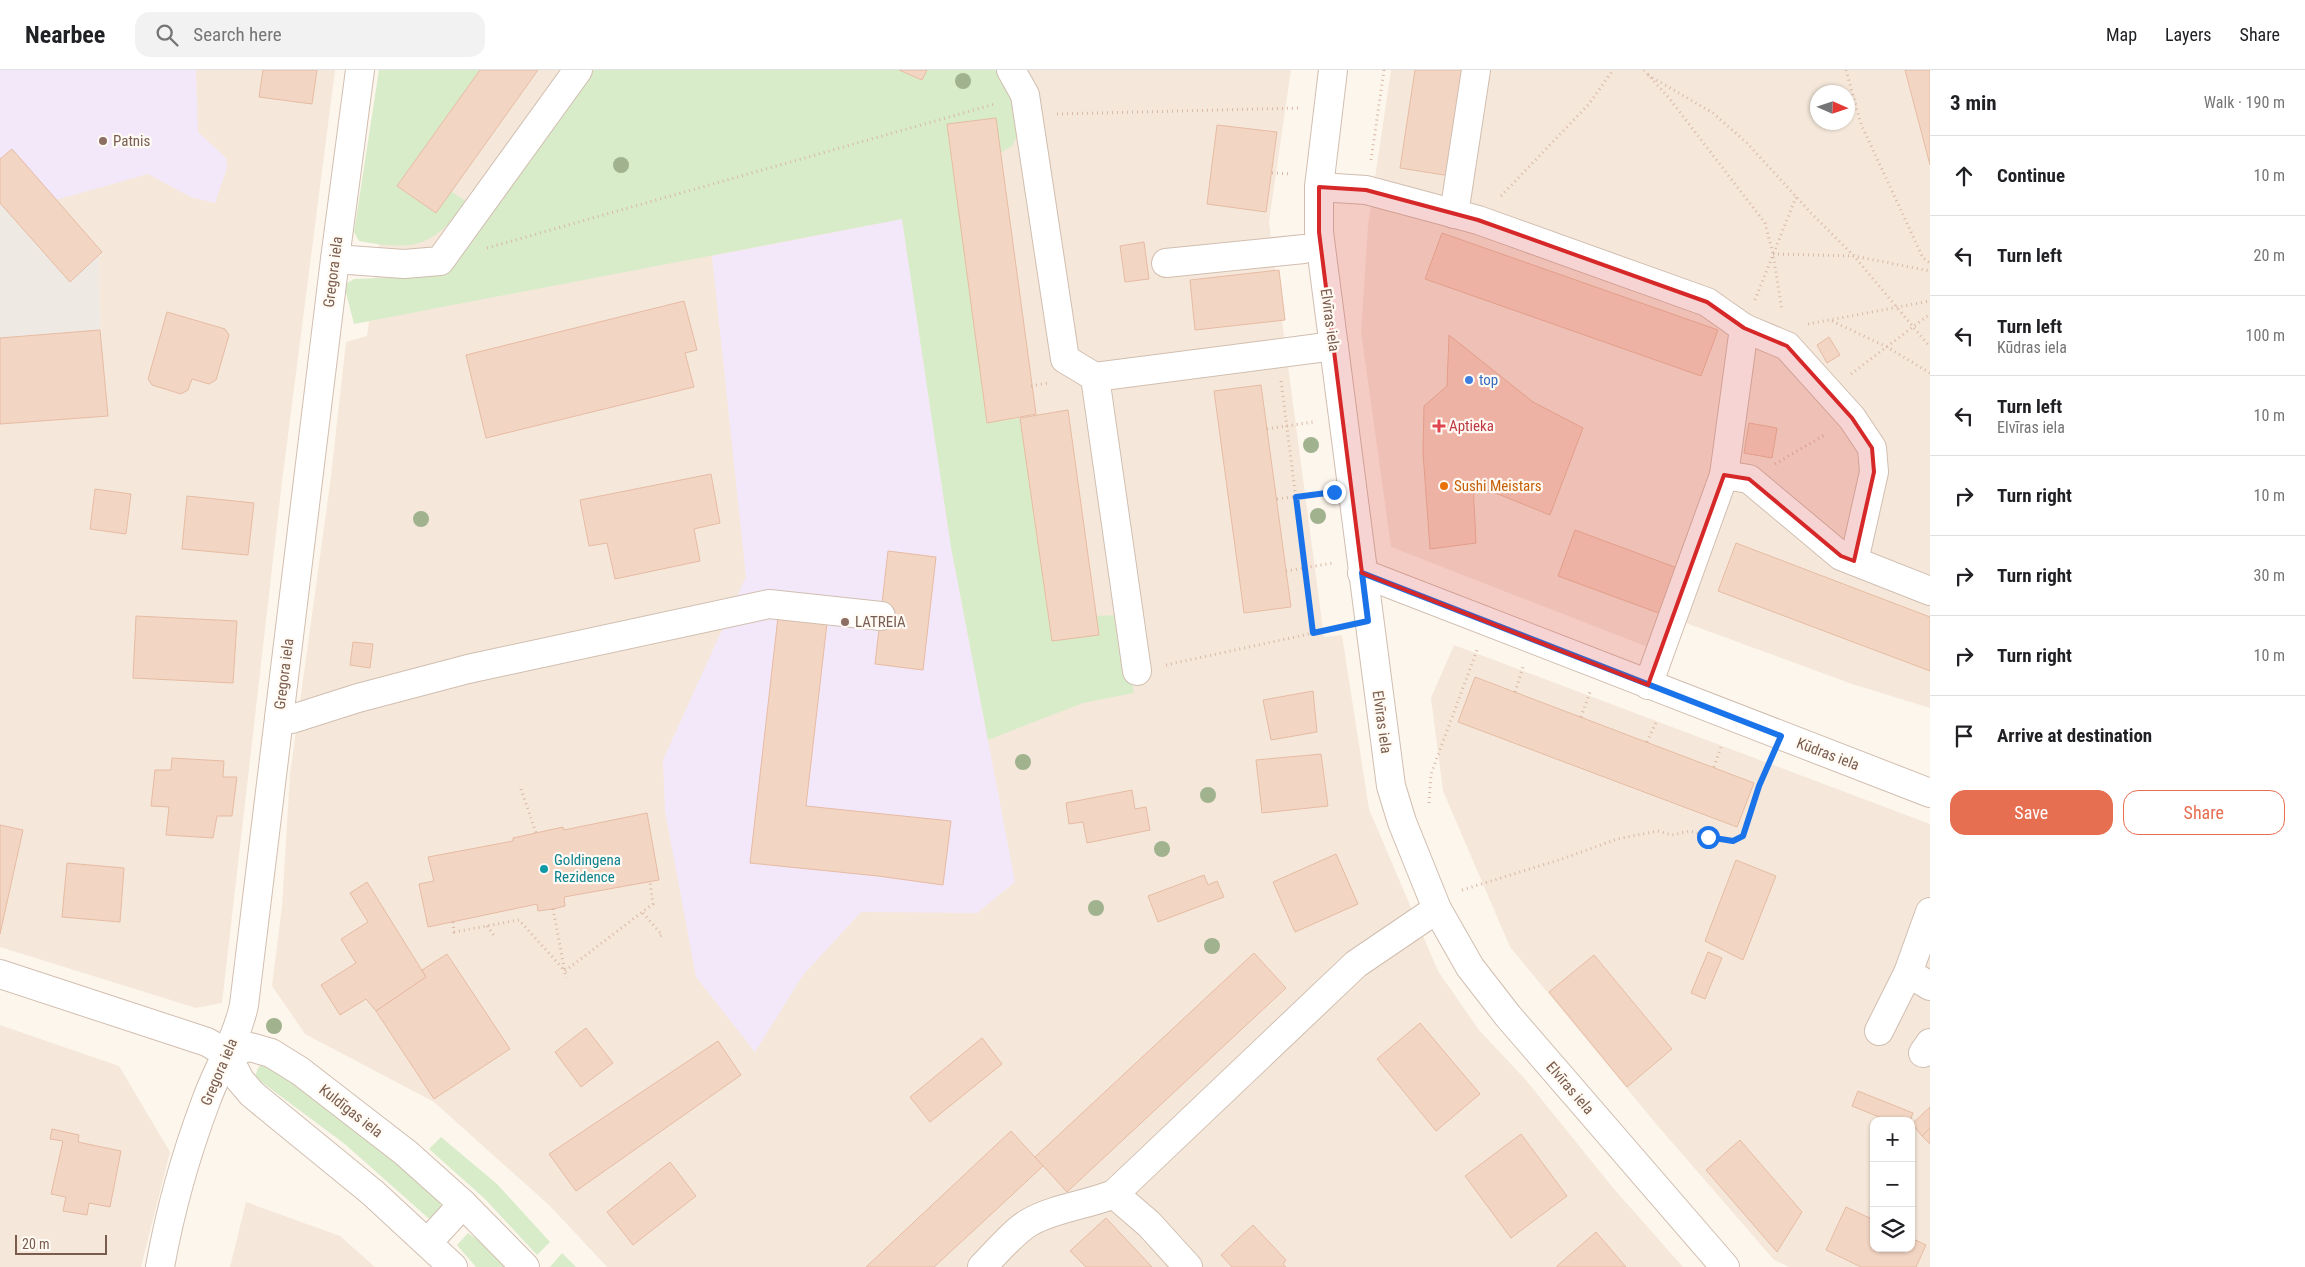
<!DOCTYPE html>
<html lang="en">
<head>
<meta charset="utf-8">
<style>
	:root { --surface:#fff; --page:#f2f2f2; --text:#202124; --muted:#757577; --line:#e0e0e0; --accent:#e76f51 }
	body { margin:0; font-family:"Roboto Condensed",sans-serif; background:var(--page); color:var(--text) }
	.controls { position:absolute; right:15px; bottom:15px; display:grid; overflow:hidden; border-radius:10px; box-shadow:0 1px 4px #0004 }
	.controls button { width:45px; height:45px; display:grid; place-items:center; padding:0; border:0; border-bottom:1px solid var(--line); background:var(--surface); color:var(--text); font:25px sans-serif }
	.compass { position:absolute; left:1810px; top:15px; width:45px; height:45px; border-radius:50%; background:var(--surface); box-shadow:0 1px 4px #0004; rotate:93deg }
	.scale { position:absolute; left:15px; bottom:12px; width:92px; box-sizing:border-box; padding-left:5px; border:2px solid #7a5c4d; border-top:0; font-size:14px; line-height:18px; white-space:nowrap; color:#7a5c4d; -webkit-text-stroke:4px #fffaf3; paint-order:stroke }
	.stop { position:absolute; width:15px; height:15px; margin:-11px; border:4px solid #1a73e8; border-radius:50%; background:#fff }
	.stop.end { background:#1a73e8; border-color:#fff; box-shadow:0 1px 5px #0008 }
	.list { margin:0; padding:0; list-style:none }
	h2 { display:flex; justify-content:space-between; align-items:center; height:65px; margin:0; padding:0 20px; font-size:21px }
	h2 small { font-size:16px; font-weight:400; color:var(--muted) }
	.list li { display:grid; grid-template-columns:32px 1fr auto; gap:15px; align-items:center; box-sizing:border-box; height:80px; padding:0 20px; border-top:1px solid var(--line) }
	.list b { display:block; font-size:19px; white-space:nowrap }
	.list p { margin:0; font-size:16px; white-space:nowrap; color:var(--muted) }
	.list em { font-size:16px; font-style:normal; color:var(--muted) }
	.actions { display:flex; gap:10px; padding:15px 20px }
	.actions a { flex:1; padding:11px 0; border:1px solid var(--accent); border-radius:15px; text-align:center; font-size:18px; color:var(--accent) }
	.actions .main { background:var(--accent); color:#fff }
	.icon { flex:none; width:28px; height:28px; fill:none; stroke:currentColor; stroke-width:2; stroke-linecap:round; stroke-linejoin:round }
	.map { position:relative; flex:none; width:1930px; height:1197px; overflow:hidden }
	header { display:flex; align-items:center; gap:30px; box-sizing:border-box; height:70px; padding:0 25px; background:var(--surface); border-bottom:1px solid var(--line) }
	header strong { font-size:24px }
	nav { display:flex; gap:28px; margin-inline-start:auto; font-size:18px }
	.search { width:350px; height:45px; background:var(--page); display:flex; align-items:center; gap:12px; box-sizing:border-box; padding:0 18px; border-radius:15px; color:var(--muted); font-size:19px }
	main { display:flex }
	aside { flex:1; background:var(--surface) }
	.map>svg:first-child { display:block }
	.residential { fill:#f5e8da; fill-rule:evenodd }
	.industrial { fill:#efe9e4 }
	.education { fill:#f3e8fa }
	.green { fill:#d8ecc9 }
	.building { fill:#f3d5c3; stroke:#e6bba3 }
	.lines { fill:none; stroke-linecap:round; stroke-linejoin:round }
	.minor-casing { stroke:#d1beb0; stroke-width:30 }
	.path { stroke:#d9b8a5; stroke-width:3; stroke-dasharray:1 4; stroke-linecap:butt }
	.minor { stroke:#fff; stroke-width:28 }
	.tree { fill:#a0b28e }
	.route { stroke:#1a73e8; stroke-width:6 }
	.marked { fill:#d62828; fill-opacity:0.2; stroke:#d62828; stroke-width:4; stroke-linejoin:round }
	.education-dot { fill:#8d6e63; stroke:#fffaf3; stroke-width:2 }
	.shop-dot { fill:#3f7fe0; stroke:#fffaf3; stroke-width:2 }
	.health-dot { fill:#e0444e; stroke:#fffaf3; stroke-width:2 }
	.food-dot { fill:#e8710a; stroke:#fffaf3; stroke-width:2 }
	.culture-dot { fill:#0f9aa8; stroke:#fffaf3; stroke-width:2 }
	.labels { text-anchor:middle; dominant-baseline:central; stroke-width:4.5; stroke-linejoin:round; paint-order:stroke }
	.education-label { font-size:15px; fill:#785e54; stroke:#fffaf3; text-anchor:start }
	.street-label { font-size:15px; fill:#7a5c4d; stroke:#fffaf3 }
	.shop-label { font-size:15px; fill:#366cbe; stroke:#fffaf3; text-anchor:start }
	.health-label { font-size:15px; fill:#be3a42; stroke:#fffaf3; text-anchor:start }
	.food-label { font-size:15px; fill:#c56008; stroke:#fffaf3; text-anchor:start }
	.culture-label { font-size:15px; fill:#0d838f; stroke:#fffaf3; text-anchor:start }
</style>
</head>
<body>
<header>
<strong>Nearbee</strong>
<div class="search"><svg class="icon" aria-label="search" viewBox="0 0 24 24"><circle cx="10" cy="10" r="6"/><path d="M15 15l6 6"/></svg>Search here</div>
<nav><a>Map</a><a>Layers</a><a>Share</a></nav>
</header>
<main>
<div class="map">
<svg width="1930" height="1197" viewBox="0 0 1930 1197">
	<rect width="100%" height="100%" fill="#fdf6ec"/>
	<g class="residential">
		<path d="M0 0H335L282 412 222 933 196 938 0 877V354L108 345 100 260 99 186 102 182 12 80Z"/>
		<path d="M402 0H1291L1269 152 1324 567 1342 565 1369 739 1438 901 1479 960 1525 1009 1614 1119 1683 1197H607L550 1136 434 1032 305 964 272 916 282 836 290 704 330 414 346 272 367 266Z"/>
		<path d="M1391 0H1930V638L1852 614 1664 545 1650 578 1391 477 1361 262 1368 155ZM1818 22H1848V52H1818Z"/>
		<path d="M1454 575 1930 754V1197H1789L1774 1190 1657 1055 1510 877 1443 721 1431 628ZM1874 1051H1911V1178H1874Z"/>
		<path d="M0 955 119 996 170 1082 141 1197H0Z"/>
		<path d="M246 1132 340 1166 375 1197H230Z"/>
	</g>
	<path class="industrial" d="M12 79 102 182 99 186 100 259 108 346 0 354V89Z"/>
	<g class="education">
		<path d="M0 0H196L198 62 226 88 227 98 215 133 191 127 148 104 56 130 0 89Z"/>
		<path d="M902 149 951 477 1015 812 977 843 861 842 803 905 755 982 696 907 665 741 663 690 746 507 712 186Z"/>
	</g>
	<g class="green">
		<path d="M379 0H480L397 116 436 143 451 121 467 132C432 178 414 181 359 171L354 162Z"/>
		<path d="M594 0H899L922 10 927 0H996L1016 28 1019 62 1012 76 1000 83 996 48 948 54 987 353 1020 348 1052 571 1099 565 1096 546 1115 545 1123 552 1134 623 1083 633 988 670 951 477 902 149 354 254 344 215 354 209 408 207 528 91Z"/>
		<path d="M265 991 392 1090 440 1132 441 1137 430 1149 427 1147 346 1075 255 1007 258 998Z"/>
		<path d="M441 1067 497 1114 550 1172 537 1185 485 1129 429 1079Z"/>
		<path d="M468 1163 482 1173 505 1197H476L457 1175Z"/>
		<path d="M562 1183 576 1197H550Z"/>
	</g>
	<g class="building">
		<path d="M263 0H317L312 34 259 27Z"/>
		<path d="M480 0H538L436 143 397 116Z"/>
		<path d="M899 0H927L922 10Z"/>
		<path d="M1415 0H1466L1450 106 1400 98Z"/>
		<path d="M1905 0H1930V95Z"/>
		<path d="M996 48 1036 344 987 353 947 54Z"/>
		<path d="M1217 55 1277 62 1266 142 1207 134Z"/>
		<path d="M12 79 102 182 70 212 0 133V89Z"/>
		<path d="M1442 163 1718 260 1701 306 1425 209Z"/>
		<path d="M1144 172 1149 209 1125 212 1120 176Z"/>
		<path d="M1279 200 1285 250 1195 260 1190 210Z"/>
		<path d="M684 231 697 280 685 283 694 317 486 368 466 285Z"/>
		<path d="M167 242 225 259 229 265 216 310 209 314 192 309 188 320 181 324 152 315 148 309Z"/>
		<path d="M100 260 108 346 0 354V268Z"/>
		<path d="M1449 265 1533 332 1583 358 1550 445 1473 414 1476 473 1430 479 1423 383 1424 336 1447 316Z"/>
		<path d="M1829 267 1840 285 1827 293 1817 275Z"/>
		<path d="M1261 315 1291 537 1244 543 1214 321Z"/>
		<path d="M1068 340 1099 565 1052 571 1020 348Z"/>
		<path d="M1749 353 1777 358 1772 388 1744 383Z"/>
		<path d="M711 404 720 453 694 459 700 491 615 509 607 473 589 476 580 430Z"/>
		<path d="M95 419 131 424 126 464 90 459Z"/>
		<path d="M187 426 254 433 248 485 182 479Z"/>
		<path d="M1575 460 1680 499 1664 545 1558 506Z"/>
		<path d="M1736 473 1930 547V601L1718 521Z"/>
		<path d="M888 481 936 487 923 600 875 594Z"/>
		<path d="M136 546 237 551 233 613 133 608Z"/>
		<path d="M778 547 827 553 806 736 951 751 943 815 878 806 750 793Z"/>
		<path d="M353 572 373 574 370 598 350 595Z"/>
		<path d="M1475 607 1754 713 1737 757 1458 652Z"/>
		<path d="M1313 621 1317 662 1271 670 1263 630Z"/>
		<path d="M1321 684 1328 736 1262 743 1256 690Z"/>
		<path d="M172 688 224 691 223 707H237L232 746H217L213 768 166 765 169 737 151 736 155 700H171Z"/>
		<path d="M1132 720 1135 739 1146 737 1150 760 1087 773 1083 752 1069 754 1066 733Z"/>
		<path d="M647 743 659 810 564 827 565 836 553 839 538 841 537 834 428 857 419 814 434 811 428 787 513 771V768L563 757 564 760Z"/>
		<path d="M0 755 23 760 0 864Z"/>
		<path d="M1336 784 1358 834 1295 862 1273 812Z"/>
		<path d="M1736 790 1776 806 1743 890 1705 871Z"/>
		<path d="M67 793 124 798 120 852 62 847Z"/>
		<path d="M1204 805 1208 815 1217 811 1224 827 1158 852 1148 826Z"/>
		<path d="M367 812 426 907 376 941 366 929 340 945 321 915 356 893 341 869 368 852 350 823Z"/>
		<path d="M1708 882 1722 888 1705 929 1691 923Z"/>
		<path d="M1254 883 1286 918 1067 1122 1035 1087Z"/>
		<path d="M447 884 510 979 434 1029 376 941 426 907 422 900Z"/>
		<path d="M1594 885 1672 979 1627 1017 1549 922Z"/>
		<path d="M1420 953 1480 1024 1436 1061 1377 989Z"/>
		<path d="M586 958 613 993 581 1017 555 982Z"/>
		<path d="M982 968 1002 994 930 1052 910 1027Z"/>
		<path d="M718 971 741 1005 576 1121 549 1084Z"/>
		<path d="M1858 1021 1913 1043 1910 1051H1889L1852 1036Z"/>
		<path d="M1930 1037V1058L1922 1066 1912 1054Z"/>
		<path d="M1930 1058V1074L1922 1066Z"/>
		<path d="M52 1059 79 1065 78 1072 121 1081 110 1137 89 1133 87 1145 63 1141 66 1127 51 1124 63 1071 50 1069Z"/>
		<path d="M1011 1061 1043 1096 1012 1125 934 1197H866Z"/>
		<path d="M1521 1064 1567 1126 1511 1168 1465 1106Z"/>
		<path d="M1740 1070 1802 1142 1777 1182 1706 1100Z"/>
		<path d="M670 1092 696 1126 633 1175 607 1142Z"/>
		<path d="M1846 1137 1874 1150V1178H1911V1168L1926 1175 1916 1197H1861L1826 1180Z"/>
		<path d="M1106 1148 1152 1197H1086L1070 1181Z"/>
		<path d="M1253 1155 1286 1190 1283 1194 1286 1197H1232L1221 1185Z"/>
		<path d="M1596 1162 1626 1197H1557V1196Z"/>
	</g>
	<g class="lines">
		<defs>
			<g id="minor">
				<path d="M1011 0 1025 25 1065 289 1095 307 1334 276"/>
				<path d="M1333 0 1319 117V162L1391 716 1402 752 1437 839 1470 897 1508 946 1725 1197"/>
				<path d="M1319 117 1366 120 1478 150 1707 232 1744 258 1724 405 1648 615"/>
				<path d="M1454 144 1476 0"/>
				<path d="M335 189 404 194 440 191 578 0"/>
				<path d="M1166 193 1304 179"/>
				<path d="M1744 258 1787 276 1852 348 1872 378 1874 402 1854 491"/>
				<path d="M1095 307 1137 601"/>
				<path d="M1724 405 1749 409 1841 486 1930 521"/>
				<path d="M1362 503 1930 723"/>
				<path d="M279 648 292 649 358 628 468 599 769 534 881 546"/>
				<path d="M1908 903 1930 916"/>
				<path d="M0 904 207 972 226 983 240 1010 252 1024 373 1123 453 1197"/>
				<path d="M1879 961 1908 903 1930 842"/>
				<path d="M226 983 250 977 271 983 300 1001 406 1083 463 1134 525 1197"/>
				<path d="M1923 983 1930 973"/>
				<path d="M1114 1124 1149 1154 1188 1197"/>
				<path d="M428 1172 463 1134"/>
				<path d="M160 1197C170 1141 186 1084 206 1031 218 998 237 968 244 935L335 189 360 0"/>
				<path d="M982 1197C995 1184 1014 1161 1030 1152 1055 1138 1087 1135 1114 1124L1356 894 1437 839"/>
			</g>
		</defs>
		<use href="#minor" class="minor-casing"/>
		<g class="path">
			<path d="M1644 0 1669 28 1765 153 1773 184 1782 241"/>
			<path d="M1846 0 1861 54 1923 188 1930 193"/>
			<path d="M1648 5 1713 43 1747 73 1811 143 1854 186 1930 277"/>
			<path d="M1057 44 1300 38"/>
			<path d="M1371 90 1384 0"/>
			<path d="M1272 103 1291 104"/>
			<path d="M1501 126 1589 34 1613 0"/>
			<path d="M487 178 995 34"/>
			<path d="M1773 184 1854 186 1930 201"/>
			<path d="M1755 230 1796 127"/>
			<path d="M1832 251 1887 277 1930 303"/>
			<path d="M1808 254 1930 231"/>
			<path d="M1851 304 1930 244"/>
			<path d="M1281 311 1313 563"/>
			<path d="M1031 316 1048 313"/>
			<path d="M1267 359 1313 352"/>
			<path d="M1775 394 1826 364"/>
			<path d="M1277 429 1323 423"/>
			<path d="M1286 501 1333 493"/>
			<path d="M1166 595 1341 557"/>
			<path d="M1515 622 1523 597"/>
			<path d="M1581 647 1590 622"/>
			<path d="M1647 672 1657 650"/>
			<path d="M1714 697 1722 674"/>
			<path d="M521 719 536 763"/>
			<path d="M1429 733 1431 704 1477 580"/>
			<path d="M1462 820 1562 789 1617 769 1658 761 1672 765 1690 761 1723 771H1733L1743 766 1759 716 1770 691"/>
			<path d="M553 839 566 908"/>
			<path d="M643 843 662 865 660 866"/>
			<path d="M453 852 454 862 519 850 565 901 653 834 650 812"/>
			<path d="M487 856 496 868"/>
		</g>
		<use href="#minor" class="minor"/>
	</g>
	<g class="tree">
		<circle cx="963" cy="11" r="8"/>
		<circle cx="621" cy="95" r="8"/>
		<circle cx="1311" cy="375" r="8"/>
		<circle cx="1318" cy="446" r="8"/>
		<circle cx="421" cy="449" r="8"/>
		<circle cx="1023" cy="692" r="8"/>
		<circle cx="1208" cy="725" r="8"/>
		<circle cx="1162" cy="779" r="8"/>
		<circle cx="1096" cy="838" r="8"/>
		<circle cx="1212" cy="876" r="8"/>
		<circle cx="274" cy="956" r="8"/>
	</g>
	<g class="lines">
		<path class="route" d="M1334 422 1296 427 1313 563 1368 551 1362 503 1781 666 1759 716 1743 766 1733 771 1708 767"/>
	</g>
	<path class="marked" d="M1319 117 1366 120 1478 150 1707 232 1744 258 1787 276 1852 348 1872 378 1874 402 1854 491 1841 486 1749 409 1724 405 1648 615 1362 503 1319 162Z"/>
	<g class="education-dot">
		<circle cx="103" cy="71" r="5"/>
		<circle cx="845" cy="552" r="5"/>
	</g>
	<circle class="shop-dot" cx="1469" cy="310" r="5"/>
	<path class="health-dot" d="M1436.5 348.5h5v5h5v5h-5v5h-5v-5h-5v-5h5z"/>
	<circle class="food-dot" cx="1444" cy="416" r="5"/>
	<circle class="culture-dot" cx="544" cy="799" r="5"/>
	<g class="labels">
		<g class="education-label">
			<text x="113" y="71">Patnis</text>
			<text x="855" y="552">LATREIA</text>
		</g>
		<g class="street-label">
			<text transform="translate(333 202) rotate(-83)">Gregora iela</text>
			<text transform="translate(1330 250) rotate(82)">Elvīras iela</text>
			<text transform="translate(284 604) rotate(-83)">Gregora iela</text>
			<text transform="translate(1382 652) rotate(82)">Elvīras iela</text>
			<text transform="translate(1828 684) rotate(21)">Kūdras iela</text>
			<text transform="translate(219 1002) rotate(-67)">Gregora iela</text>
			<text transform="translate(1570 1018) rotate(49)">Elvīras iela</text>
			<text transform="translate(351 1041) rotate(38)">Kuldīgas iela</text>
		</g>
		<g class="shop-label">
			<text x="1479" y="310">top</text>
		</g>
		<g class="health-label">
			<text x="1449" y="356">Aptieka</text>
		</g>
		<g class="food-label">
			<text x="1454" y="416">Sushi Meistars</text>
		</g>
		<g class="culture-label">
			<text x="554" y="790">Goldingena<tspan x="554" dy="17">Rezidence</tspan></text>
		</g>
	</g>
</svg>
<div class="controls">
<button>+</button>
<button>−</button>
<button><svg class="icon" aria-label="layers" viewBox="0 0 24 24"><path d="M12 4l9 5-9 5-9-5zM3 14l9 5 9-5"/></svg></button>
</div>
<svg class="compass" viewBox="-18 -18 36 36"><path d="M0-13l5 13h-10z" fill="#e53935"/><path d="M0 13l5-13h-10z" fill="#757577"/></svg>
<div class="scale">20 m</div>
<div class="stop" style="left:1708px;top:767px"></div>
<div class="stop end" style="left:1334px;top:422px"></div>
</div>
<aside>
<h2>3 min<small>Walk · 190 m</small></h2>
<ul class="list">
<li><svg class="icon" aria-label="ahead" viewBox="0 0 24 24"><path d="M12 20V5M6 11l6-6 6 6"/></svg><div><b>Continue</b></div><em>10 m</em></li>
<li><svg class="icon" aria-label="left" viewBox="0 0 24 24"><path d="M17 20v-9H6M10 6l-5 5 5 5"/></svg><div><b>Turn left</b></div><em>20 m</em></li>
<li><svg class="icon" aria-label="left" viewBox="0 0 24 24"><path d="M17 20v-9H6M10 6l-5 5 5 5"/></svg><div><b>Turn left</b><p>Kūdras iela</p></div><em>100 m</em></li>
<li><svg class="icon" aria-label="left" viewBox="0 0 24 24"><path d="M17 20v-9H6M10 6l-5 5 5 5"/></svg><div><b>Turn left</b><p>Elvīras iela</p></div><em>10 m</em></li>
<li><svg class="icon" aria-label="right" viewBox="0 0 24 24"><path d="M7 20v-9h11M14 6l5 5-5 5"/></svg><div><b>Turn right</b></div><em>10 m</em></li>
<li><svg class="icon" aria-label="right" viewBox="0 0 24 24"><path d="M7 20v-9h11M14 6l5 5-5 5"/></svg><div><b>Turn right</b></div><em>30 m</em></li>
<li><svg class="icon" aria-label="right" viewBox="0 0 24 24"><path d="M7 20v-9h11M14 6l5 5-5 5"/></svg><div><b>Turn right</b></div><em>10 m</em></li>
<li><svg class="icon" aria-label="arrive" viewBox="0 0 24 24"><path d="M6 21V4h12l-3 4 3 4H6"/></svg><div><b>Arrive at destination</b></div></li>
</ul>
<div class="actions"><a class="main">Save</a><a>Share</a></div>
</aside>
</main>
</body>
</html>
